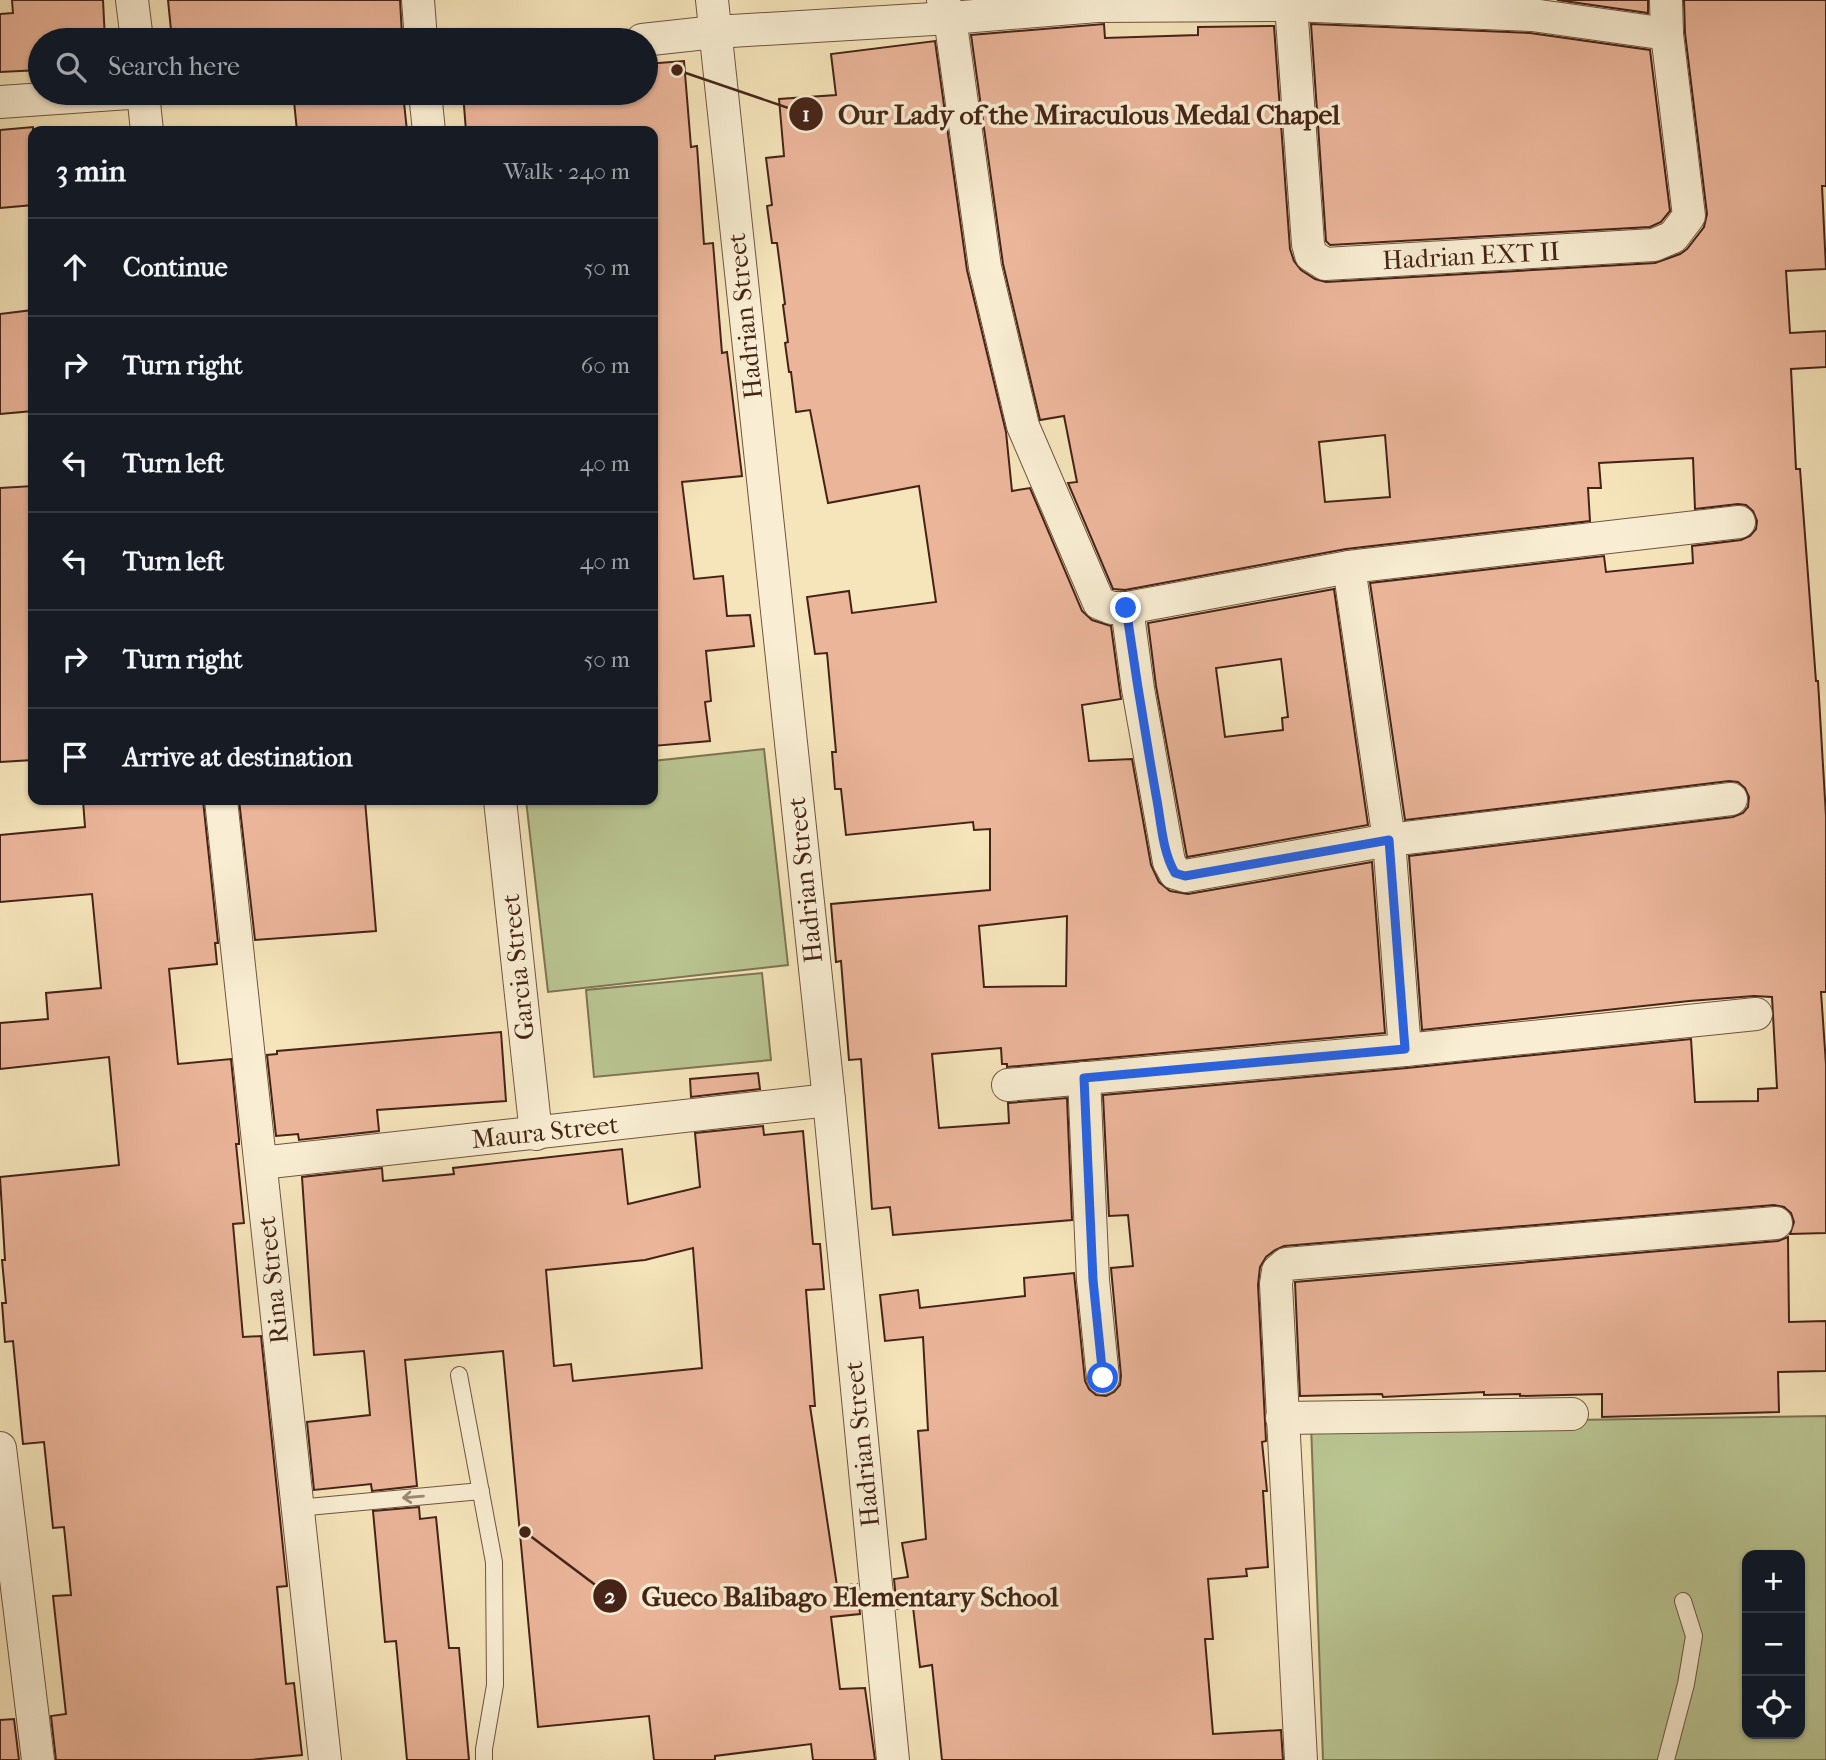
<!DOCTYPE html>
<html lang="en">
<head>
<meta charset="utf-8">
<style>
	:root { --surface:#171b24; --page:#20242c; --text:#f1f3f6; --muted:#9ea1a6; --line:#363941 }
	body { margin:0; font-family:"IM FELL French Canon",serif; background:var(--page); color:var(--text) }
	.controls { position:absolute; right:21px; bottom:21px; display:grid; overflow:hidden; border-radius:14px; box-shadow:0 2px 5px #0004 }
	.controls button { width:63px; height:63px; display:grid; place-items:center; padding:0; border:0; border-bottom:2px solid var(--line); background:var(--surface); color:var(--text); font:35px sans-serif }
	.stop { position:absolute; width:21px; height:21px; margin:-16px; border:5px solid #2563eb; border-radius:50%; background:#fff }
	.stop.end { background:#2563eb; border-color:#fff; box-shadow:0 2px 7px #0008 }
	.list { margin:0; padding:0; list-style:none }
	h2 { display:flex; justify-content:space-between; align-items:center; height:91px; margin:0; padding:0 28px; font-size:30px }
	h2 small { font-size:23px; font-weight:400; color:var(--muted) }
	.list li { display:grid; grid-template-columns:46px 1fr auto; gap:21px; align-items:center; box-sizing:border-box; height:98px; padding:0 28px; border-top:2px solid var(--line) }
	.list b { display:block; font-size:26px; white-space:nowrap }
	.list em { font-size:23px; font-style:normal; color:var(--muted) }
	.icon { flex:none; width:38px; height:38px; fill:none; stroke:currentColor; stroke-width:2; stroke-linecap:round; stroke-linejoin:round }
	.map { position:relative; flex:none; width:1826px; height:1760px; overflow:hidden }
	.search { position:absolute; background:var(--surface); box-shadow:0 2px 5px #0004; left:28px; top:28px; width:630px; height:77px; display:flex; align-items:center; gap:18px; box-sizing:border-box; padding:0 24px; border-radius:38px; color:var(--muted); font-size:26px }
	.panel { position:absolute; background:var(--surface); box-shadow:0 2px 5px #0004; left:28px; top:126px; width:630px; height:679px; border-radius:14px }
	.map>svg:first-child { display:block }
	.green { fill:#b9c592; stroke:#7f7454; stroke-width:2; fill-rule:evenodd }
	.building { fill:#ebb59a; stroke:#452317; stroke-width:2; fill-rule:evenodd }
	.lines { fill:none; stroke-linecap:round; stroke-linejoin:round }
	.service-casing { stroke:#715440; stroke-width:18 }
	.minor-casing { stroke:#715440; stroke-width:34 }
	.service { stroke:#f9eed3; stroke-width:16 }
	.minor { stroke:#f9eed3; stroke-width:32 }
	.oneway { stroke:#9f8875 }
	.route { stroke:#2563eb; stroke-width:9 }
	.labels { text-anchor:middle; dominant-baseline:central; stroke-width:7; stroke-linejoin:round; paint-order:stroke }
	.street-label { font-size:26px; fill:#452317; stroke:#f9eed3 }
	.leader { fill:none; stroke:#452317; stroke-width:2.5 }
	.callout-dot { fill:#452317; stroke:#f9eed3; stroke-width:2.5 }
	.mark-label { font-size:21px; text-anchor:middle; font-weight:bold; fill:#fff }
	.callout-label { font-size:28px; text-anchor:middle; font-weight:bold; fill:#452317; stroke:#f9eed3; stroke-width:7; stroke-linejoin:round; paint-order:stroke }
</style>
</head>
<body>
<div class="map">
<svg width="1826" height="1760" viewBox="0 0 1826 1760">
	<rect width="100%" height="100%" fill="#f6e5bb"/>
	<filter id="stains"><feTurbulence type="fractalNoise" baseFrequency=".00286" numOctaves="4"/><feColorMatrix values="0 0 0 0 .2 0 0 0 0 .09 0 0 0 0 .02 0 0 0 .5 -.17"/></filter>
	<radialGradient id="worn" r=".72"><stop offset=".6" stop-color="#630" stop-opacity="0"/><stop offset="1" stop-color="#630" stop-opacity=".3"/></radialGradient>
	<g class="green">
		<path d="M764 749 788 965 548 992 526 800H653V761Z"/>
		<path d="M762 973 771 1060 594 1077 586 990Z"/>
		<path d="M1826 1416V1760H1323L1311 1424ZM1747 1555H1800V1734H1747Z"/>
	</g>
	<g class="building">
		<path d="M12 0H103L105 40H40V70L0 72V14L13 13Z"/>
		<path d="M168 0H400L402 35 339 40H172Z"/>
		<path d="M1557 0H1648V13Z"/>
		<path d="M1684 0H1826V186H1822L1826 269 1786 271 1790 333 1826 331V367L1791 369 1796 469H1800L1816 681H1818L1826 816V992H1821L1826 1064V1233L1790 1234 1794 1222 1791 1213 1784 1207 1774 1205 1284 1246 1275 1250 1266 1257 1260 1267 1258 1285 1266 1441 1262 1442 1267 1491H1263L1268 1567 1246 1569 1247 1576 1208 1579 1213 1639H1205L1213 1734 1281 1730 1283 1760H942L932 1665 920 1667 913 1607 897 1609 894 1579 908 1577 902 1543 926 1539 918 1431 928 1430 923 1337 885 1341 880 1295 918 1290 920 1308 1025 1296 1024 1278 1074 1273 1085 1381 1089 1389 1096 1395 1106 1396 1114 1392 1120 1385 1121 1376 1111 1268 1133 1266 1128 1215 1109 1216 1103 1095 1407 1068 1691 1039 1695 1102 1758 1101V1089L1777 1088 1772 997 1754 996 1689 1001 1422 1030 1409 856 1733 817 1743 813 1748 807 1749 797 1745 788 1738 782 1729 781 1405 820 1370 583 1604 556 1606 572 1693 563 1692 546 1741 540 1750 536 1756 529 1757 521 1753 511 1746 505 1738 504 1695 509 1693 458 1599 463 1601 488H1588L1590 521 1346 549 1125 590 1113 589 1068 483 1077 482 1064 416 1040 420 1003 264 971 35 1104 24 1105 38 1198 35V27L1274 26 1290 249 1294 261 1301 270 1315 279 1326 282 1655 263 1680 254 1687 249 1704 227 1707 214 1685 33ZM1385 435 1390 497 1325 502 1319 442Z"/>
		<path d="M1311 24 1530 33 1650 50 1670 211 1661 222 1650 227 1330 245 1326 241Z"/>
		<path d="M935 41 967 270 1006 432 1012 491 1030 488 1082 611 1092 620 1111 626 1121 699 1082 705 1089 761 1132 759 1151 865 1159 882 1170 891 1188 894 1372 862 1385 1033 1007 1067V1064H1002L1001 1048 932 1054 939 1128 1009 1123 1008 1103 1067 1098 1072 1220 893 1235 890 1207 872 1209 861 1059 849 1060 841 961 836 962 831 904 990 890V829L974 830 973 822 846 835 841 789H835L832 752H836L827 653 815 654 807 597 849 591 852 613 936 602 919 486 828 503 810 410 796 412 791 372H789L785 343 788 342 783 305 785 304 777 243H772L767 206 772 205 766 158 784 156 779 99 836 95 831 54ZM1067 916 1066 986 984 987 979 926Z"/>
		<path d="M684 61 691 147 697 146 704 244 713 243 722 353 727 352 742 476 682 482 694 579 723 576 727 616 750 615 754 646 706 651 711 701 705 702 710 741 653 746V131H466L463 93H646V64Z"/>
		<path d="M344 93H403L407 131H297L294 101 343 96Z"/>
		<path d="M33 127V205L0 208V130Z"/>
		<path d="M33 310V411L0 414V314Z"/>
		<path d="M33 486V760L0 762V488Z"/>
		<path d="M1334 589 1368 825 1187 857 1156 686 1148 623ZM1281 659 1288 717 1282 718 1283 730 1225 737 1216 668Z"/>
		<path d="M83 800H203L218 943H215L217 964 169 969 178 1064 231 1059 239 1139V1144H236L244 1223 233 1224 243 1337 261 1336 287 1586 277 1587 286 1684 294 1683 302 1755 250 1760H56L51 1716 66 1714 53 1596 71 1595 64 1527 53 1528 44 1442 23 1444 13 1341 5 1342 2 1303H6L2 1260H5L0 1177 119 1165 109 1057 0 1069V1023L48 1019 46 993 101 988 92 894 0 902V835L85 827Z"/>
		<path d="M239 800H365L376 931 255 940Z"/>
		<path d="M501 1032 506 1101 377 1110 379 1131 299 1140 298 1134 276 1136 267 1055 277 1054V1051Z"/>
		<path d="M758 1073 760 1089 691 1097 690 1079Z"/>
		<path d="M763 1126 764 1135 803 1131 813 1244H820L824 1289 806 1290 815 1406H810L837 1586 857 1584 860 1614 831 1617 840 1689 865 1688 875 1760H813L811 1744 715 1756V1760H654L649 1716 538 1727 503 1351 405 1360 417 1486 372 1491 371 1484 314 1490 307 1422 370 1415 364 1351 314 1355 302 1177 382 1168 383 1181 454 1174 453 1168 622 1149 628 1204 700 1187 695 1133ZM693 1248 702 1368 573 1381 571 1364 554 1366 546 1270 645 1260Z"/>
		<path d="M1788 1237 1789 1322 1826 1321V1371L1778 1372 1779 1412 1602 1417V1394L1520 1396V1394L1484 1395V1392L1383 1397 1382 1394 1300 1396 1295 1282 1778 1241Z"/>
		<path d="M419 1507 420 1519 436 1517 449 1648H459L469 1760H407L396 1641 385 1642 373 1511Z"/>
		<path d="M14 1719 19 1760H0V1720Z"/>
	</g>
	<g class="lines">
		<defs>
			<g id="service">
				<path d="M459 1375 494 1562 495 1685 484 1749V1760"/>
				<path d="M297 1508 481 1491"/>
				<path d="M1666 1760 1686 1684 1694 1636 1683 1601"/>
			</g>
			<g id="minor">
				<path d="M132 0 137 40"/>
				<path d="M418 0 421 40"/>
				<path d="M712 0 829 1100 893 1760"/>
				<path d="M943 0 950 18 985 267 1023 426 1099 603 1112 608H1127L1349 567 1739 522"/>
				<path d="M1291 5 1308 244 1311 255 1325 264 1654 245 1673 237 1689 216 1667 34 1666 0"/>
				<path d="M642 40 715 32 950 18 1097 6 1291 5 1532 15 1667 34"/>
				<path d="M143 93 147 131"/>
				<path d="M425 93 429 131"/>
				<path d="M0 102 129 93"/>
				<path d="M1349 567 1389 840 1405 1050"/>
				<path d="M1127 608 1138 689 1169 862 1175 873 1185 876 1389 840 1731 799"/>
				<path d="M221 800 325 1760"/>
				<path d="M500 800 536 1134"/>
				<path d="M1084 1078 1093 1280 1103 1378"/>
				<path d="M1008 1085 1405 1050 1756 1014"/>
				<path d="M261 1163 829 1100"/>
				<path d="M1282 1418 1572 1414"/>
				<path d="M0 1448 38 1760"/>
				<path d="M1301 1760 1276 1284 1278 1271 1286 1264 1776 1223"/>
			</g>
		</defs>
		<use href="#service" class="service-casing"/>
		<use href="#minor" class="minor-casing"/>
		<use href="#service" class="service"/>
		<use href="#minor" class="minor"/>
	</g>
	<defs><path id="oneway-shaft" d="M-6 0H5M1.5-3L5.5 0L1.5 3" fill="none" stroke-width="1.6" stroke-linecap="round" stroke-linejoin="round" transform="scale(1.75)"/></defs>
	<use class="oneway" href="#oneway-shaft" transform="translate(413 1497) rotate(175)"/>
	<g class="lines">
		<path class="route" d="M1103 1378 1093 1280 1084 1078 1405 1049 1389 840 1185 876 1175 873C1162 851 1161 820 1156 795 1145 733 1135 671 1126 608"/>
	</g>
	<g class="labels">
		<g class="street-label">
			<text transform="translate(1471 256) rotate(-3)">Hadrian EXT II</text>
			<text transform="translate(745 316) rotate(-96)">Hadrian Street</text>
			<text transform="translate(805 880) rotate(-96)">Hadrian Street</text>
			<text transform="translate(518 967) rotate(-96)">Garcia Street</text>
			<text transform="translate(545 1132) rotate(-6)">Maura Street</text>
			<text transform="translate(273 1280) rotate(-96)">Rina Street</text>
			<text transform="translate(862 1444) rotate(-96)">Hadrian Street</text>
		</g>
	</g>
	<path class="leader" d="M677 70L806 114M525 1532L610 1596"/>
	<g class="callout-dot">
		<circle cx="677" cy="70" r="7"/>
		<circle cx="525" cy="1532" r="7"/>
		<circle cx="806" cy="114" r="18"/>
		<circle cx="610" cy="1596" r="18"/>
	</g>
	<g class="mark-label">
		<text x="806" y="121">1</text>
		<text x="610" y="1603">2</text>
	</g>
	<g class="callout-label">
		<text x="1089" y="124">Our Lady of the Miraculous Medal Chapel</text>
		<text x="850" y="1606">Gueco Balibago Elementary School</text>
	</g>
	<rect width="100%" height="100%" filter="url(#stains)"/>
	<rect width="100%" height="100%" fill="url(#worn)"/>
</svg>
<div class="controls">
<button>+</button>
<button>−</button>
<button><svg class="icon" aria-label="locate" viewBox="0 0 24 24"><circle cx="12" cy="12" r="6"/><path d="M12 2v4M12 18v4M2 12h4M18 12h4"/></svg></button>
</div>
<div class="stop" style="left:1103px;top:1378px"></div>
<div class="stop end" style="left:1126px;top:608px"></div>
<div class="search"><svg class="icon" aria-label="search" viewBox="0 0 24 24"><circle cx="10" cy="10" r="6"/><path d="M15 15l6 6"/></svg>Search here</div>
<section class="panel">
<h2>3 min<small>Walk · 240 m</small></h2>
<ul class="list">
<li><svg class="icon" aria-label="ahead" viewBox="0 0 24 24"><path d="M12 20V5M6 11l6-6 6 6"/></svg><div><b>Continue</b></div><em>50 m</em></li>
<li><svg class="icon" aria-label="right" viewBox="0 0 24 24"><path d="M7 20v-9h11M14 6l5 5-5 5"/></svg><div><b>Turn right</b></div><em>60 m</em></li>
<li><svg class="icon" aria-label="left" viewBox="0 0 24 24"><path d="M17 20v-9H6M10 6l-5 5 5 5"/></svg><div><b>Turn left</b></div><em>40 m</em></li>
<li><svg class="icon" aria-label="left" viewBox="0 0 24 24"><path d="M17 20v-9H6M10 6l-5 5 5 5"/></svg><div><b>Turn left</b></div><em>40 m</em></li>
<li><svg class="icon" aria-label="right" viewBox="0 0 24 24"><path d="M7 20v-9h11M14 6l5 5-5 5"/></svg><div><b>Turn right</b></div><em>50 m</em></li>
<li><svg class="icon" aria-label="arrive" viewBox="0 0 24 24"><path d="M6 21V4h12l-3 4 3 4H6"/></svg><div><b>Arrive at destination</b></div></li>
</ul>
</section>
</div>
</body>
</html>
